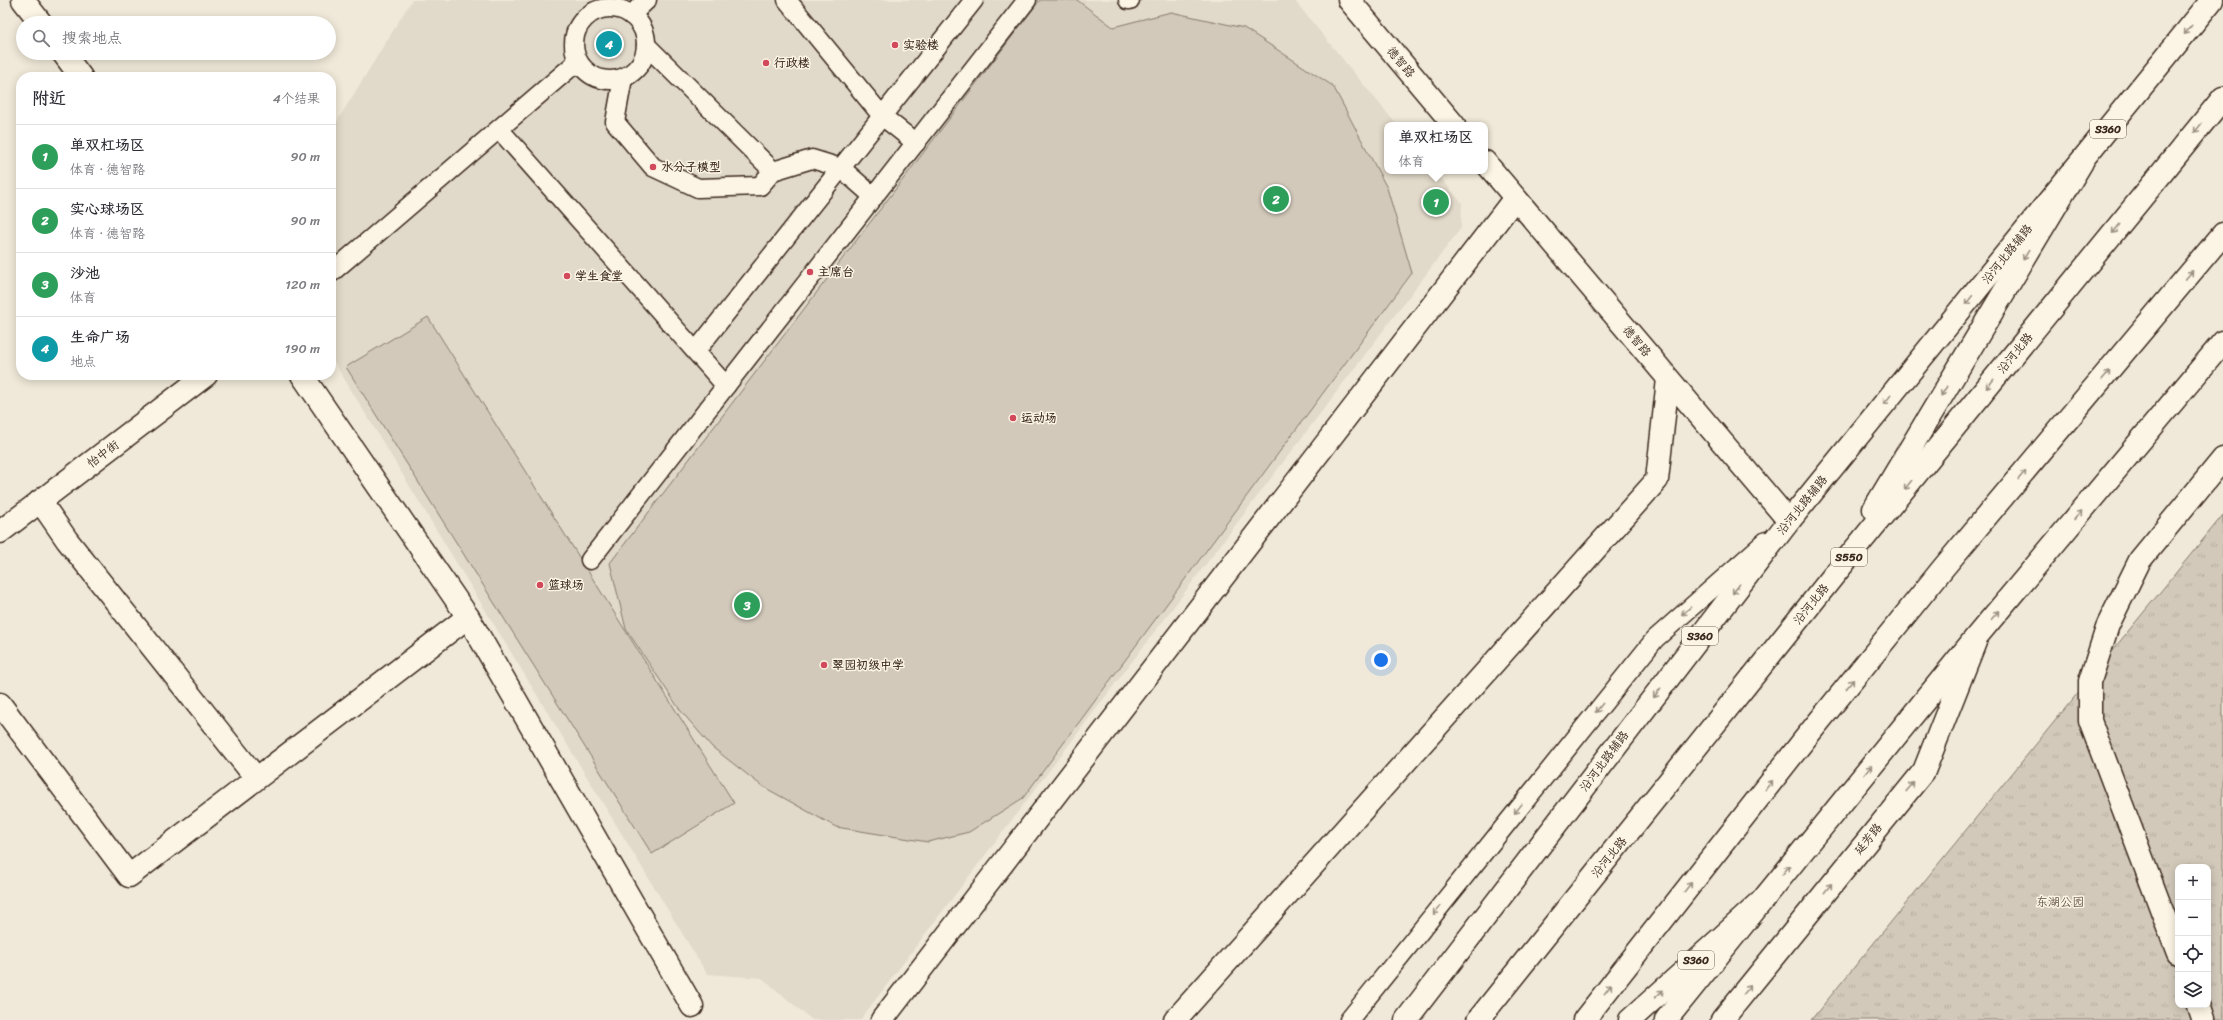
<!DOCTYPE html>
<html lang="zh">
<head>
<meta charset="utf-8">
<style>
	:root { --surface:#fff; --page:#f2f2f3; --text:#2b2b33; --muted:#7c7c81; --line:#e1e1e2; --accent:#2563eb }
	body { margin:0; font-family:Sriracha,"LXGW WenKai TC",sans-serif; background:var(--page); color:var(--text) }
	.controls { position:absolute; right:12px; bottom:12px; display:grid; overflow:hidden; border-radius:8px; box-shadow:0 2px 10px #0003 }
	.controls button { width:36px; height:36px; display:grid; place-items:center; padding:0; border:0; border-bottom:1px solid var(--line); background:var(--surface); color:var(--text); font:20px sans-serif }
	.you { position:absolute; left:1381px; top:660px; width:14px; height:14px; margin:-10px; border:3px solid #fff; border-radius:50%; background:#1a73e8; box-shadow:0 0 0 6px #1a73e833 }
	.badge { display:grid; place-items:center; width:26px; height:26px; border-radius:50%; background:var(--accent); color:#fff; font-size:13px; font-weight:700 }
	.pin { position:absolute; translate:-50% -50%; border:2px solid #fff; box-shadow:0 1px 4px #0006 }
	.popup { position:absolute; left:1384px; top:122px; width:104px; height:52px; box-sizing:border-box; display:grid; place-content:center; border-radius:8px; background:var(--surface); filter:drop-shadow(0 1px 3px #0005); font-size:13px; white-space:nowrap; color:var(--muted) }
	.popup b { font-size:15px; color:var(--text) }
	.popup::after { content:''; position:absolute; left:50%; top:100%; margin-left:-8px; border:8px solid transparent; border-top-color:var(--surface) }
	.list { margin:0; padding:0; list-style:none }
	h2 { display:flex; justify-content:space-between; align-items:center; height:52px; margin:0; padding:0 16px; font-size:17px }
	h2 small { font-size:13px; font-weight:400; color:var(--muted) }
	.list li { display:grid; grid-template-columns:26px 1fr auto; gap:12px; align-items:center; box-sizing:border-box; height:64px; padding:0 16px; border-top:1px solid var(--line) }
	.list b { display:block; font-size:15px; white-space:nowrap }
	.list p { margin:0; font-size:13px; white-space:nowrap; color:var(--muted) }
	.list em { font-size:13px; font-style:normal; color:var(--muted) }
	.icon { flex:none; width:22px; height:22px; fill:none; stroke:currentColor; stroke-width:2; stroke-linecap:round; stroke-linejoin:round }
	.map { position:relative; flex:none; width:2223px; height:1020px; overflow:hidden }
	.search { position:absolute; background:var(--surface); box-shadow:0 2px 10px #0003; left:16px; top:16px; width:320px; height:44px; display:flex; align-items:center; gap:10px; box-sizing:border-box; padding:0 14px; border-radius:22px; color:var(--muted); font-size:15px }
	.panel { position:absolute; background:var(--surface); box-shadow:0 2px 10px #0003; left:16px; top:72px; width:320px; height:308px; border-radius:16px }
	.map>svg:first-child { display:block }
	.built { fill:#e1d9c9 }
	.park { fill:url(#park-tufts); stroke:#867a6c; fill-rule:evenodd }
	.garden { fill:#d2c9ba; stroke:#867a6c }
	.lines { fill:none; stroke-linecap:round; stroke-linejoin:round }
	.service-casing { stroke:#3b2a1e; stroke-width:21 }
	.minor-casing { stroke:#3b2a1e; stroke-width:25 }
	.tertiary-casing { stroke:#3b2a1e; stroke-width:25 }
	.primary-casing { stroke:#3b2a1e; stroke-width:25 }
	.trunk-casing { stroke:#3b2a1e; stroke-width:25 }
	.service { stroke:#fcf5e5; stroke-width:18 }
	.minor { stroke:#fcf5e5; stroke-width:22 }
	.tertiary { stroke:#fcf5e5; stroke-width:22 }
	.primary { stroke:#fcf5e5; stroke-width:22 }
	.trunk { stroke:#fcf5e5; stroke-width:22 }
	.oneway { stroke:#9c9082 }
	.poi-dot { fill:#d1495b; stroke:#fcf5e5; stroke-width:1.5 }
	.labels { text-anchor:middle; dominant-baseline:central; stroke-width:3; stroke-linejoin:round; paint-order:stroke }
	.shield { fill:#fcf5e5; stroke:#75675a; stroke-width:1 }
	.shield-label { font-size:11px; font-weight:bold; fill:#3b2a1e }
	.poi-label { font-size:12px; font-weight:bold; fill:#3b2a1e; stroke:#fcf5e5; text-anchor:start }
	.street-label { font-size:12px; fill:#3b2a1e; stroke:#fcf5e5 }
	.park-label { font-size:12px; fill:#615245; stroke:#fcf5e5 }
</style>
</head>
<body>
<div class="map">
<svg width="2223" height="1020" viewBox="0 0 2223 1020">
	<defs>
		<pattern id="park-tufts" width="24" height="20" patternUnits="userSpaceOnUse"><rect width="24" height="20" fill="#d2c9ba"/><path d="M3 7l-1-3M5 7V3M7 7l1-3M15 17l-1-3M17 17v-4M19 17l1-3" fill="none" stroke="#b5ad9f"/></pattern>
	</defs>
	<rect width="100%" height="100%" fill="#f0e9d9"/>
	<filter id="ink" filterUnits="userSpaceOnUse"><feTurbulence type="fractalNoise" baseFrequency=".025" numOctaves="2"/><feDisplacementMap in="SourceGraphic" scale="8" xChannelSelector="R" yChannelSelector="G"/><feConvolveMatrix kernelMatrix="1 2 1 2 8 2 1 2 1" color-interpolation-filters="sRGB"/></filter>
	<g filter="url(#ink)">
		<path class="built" d="M412 0H1294L1397 125H1387V171H1435L1462 203 1461 228 860 1020H812L762 978 707 974 331 357V131Z"/>
		<path class="park" d="M2223 515V1020H1811ZM2178 867H2208V1005H2178Z"/>
		<g class="garden">
			<path d="M1040 0H1077L1113 27 1171 12 1244 28 1333 86 1387 188 1412 273 1023 798 969 832 928 842 836 827 762 786 712 747 680 710 626 629 610 563Z"/>
			<path d="M428 317 734 803 652 854 346 367Z"/>
		</g>
		<g class="lines">
			<defs>
				<g id="service">
					<path d="M787 0 882 116 916 143"/>
					<path d="M1128 0H1130"/>
					<circle cx="610" cy="44" r="36"/>
					<path d="M631 15 647 0"/>
					<path d="M646 45 773 171"/>
					<path d="M623 78 615 122 653 167 698 188 760 186 773 171 812 159 841 168 874 197"/>
					<path d="M499 129 726 386"/>
					<path d="M331 273 578 61"/>
					<path d="M696 351 974 0"/>
					<path d="M590 560 1027 0"/>
					<path d="M1349 1020 1655 639 1766 541"/>
				</g>
				<g id="minor">
					<path d="M23 0 41 23"/>
					<path d="M63 53 81 77"/>
					<path d="M40 501 67 540 256 778"/>
					<path d="M0 532 206 375"/>
					<path d="M468 617 692 1006"/>
					<path d="M0 704 129 876 468 617 302 375"/>
					<path d="M2178 953 2090 721V681L2108 625 2140 560 2223 459"/>
					<path d="M2198 1005 2203 1020"/>
					<path d="M882 1020 1515 198"/>
					<path d="M1175 1020 1657 480 1668 379"/>
				</g>
				<g id="tertiary">
					<path d="M1349 0 1454 125"/>
					<path d="M1485 162 1789 521"/>
					<path d="M1722 1020 1924 771 1975 642"/>
				</g>
				<g id="primary">
					<path d="M1406 1020 1789 521 2212 0"/>
					<path d="M1630 1020 1762 901 1977 636 2223 342"/>
				</g>
				<g id="trunk">
					<path d="M1874 509 2082 162"/>
					<path d="M1478 1020 1834 575 2223 98"/>
					<path d="M1584 1020 1804 740 1944 567 2223 234"/>
					<path d="M1666 1020 1762 901"/>
				</g>
			</defs>
			<use href="#service" class="service-casing"/>
			<use href="#minor" class="minor-casing"/>
			<use href="#tertiary" class="tertiary-casing"/>
			<use href="#primary" class="primary-casing"/>
			<use href="#trunk" class="trunk-casing"/>
			<use href="#service" class="service"/>
			<use href="#minor" class="minor"/>
			<use href="#tertiary" class="tertiary"/>
			<use href="#primary" class="primary"/>
			<use href="#trunk" class="trunk"/>
		</g>
		<defs><path id="oneway-shaft" d="M-6 0H5M1.5-3L5.5 0L1.5 3" fill="none" stroke-width="1.6" stroke-linecap="round" stroke-linejoin="round"/></defs>
		<g class="oneway">
			<use href="#oneway-shaft" transform="translate(2188 30) rotate(129)"/>
			<use href="#oneway-shaft" transform="translate(2198 128) rotate(129)"/>
			<use href="#oneway-shaft" transform="translate(2116 229) rotate(129)"/>
			<use href="#oneway-shaft" transform="translate(2026 255) rotate(121)"/>
			<use href="#oneway-shaft" transform="translate(2189 275) rotate(-50)"/>
			<use href="#oneway-shaft" transform="translate(1969 300) rotate(129)"/>
			<use href="#oneway-shaft" transform="translate(2106 375) rotate(-50)"/>
			<use href="#oneway-shaft" transform="translate(1990 384) rotate(129)"/>
			<use href="#oneway-shaft" transform="translate(1944 391) rotate(121)"/>
			<use href="#oneway-shaft" transform="translate(1887 400) rotate(129)"/>
			<use href="#oneway-shaft" transform="translate(2022 475) rotate(-50)"/>
			<use href="#oneway-shaft" transform="translate(1908 485) rotate(129)"/>
			<use href="#oneway-shaft" transform="translate(2078 515) rotate(-50)"/>
			<use href="#oneway-shaft" transform="translate(1736 589) rotate(127)"/>
			<use href="#oneway-shaft" transform="translate(1686 611) rotate(139)"/>
			<use href="#oneway-shaft" transform="translate(1995 615) rotate(-50)"/>
			<use href="#oneway-shaft" transform="translate(1850 684) rotate(-51)"/>
			<use href="#oneway-shaft" transform="translate(1657 693) rotate(127)"/>
			<use href="#oneway-shaft" transform="translate(1599 708) rotate(129)"/>
			<use href="#oneway-shaft" transform="translate(1868 770) rotate(-51)"/>
			<use href="#oneway-shaft" transform="translate(1769 785) rotate(-52)"/>
			<use href="#oneway-shaft" transform="translate(1910 787) rotate(-50)"/>
			<use href="#oneway-shaft" transform="translate(1518 809) rotate(129)"/>
			<use href="#oneway-shaft" transform="translate(1786 870) rotate(-51)"/>
			<use href="#oneway-shaft" transform="translate(1688 887) rotate(-52)"/>
			<use href="#oneway-shaft" transform="translate(1828 888) rotate(-51)"/>
			<use href="#oneway-shaft" transform="translate(1437 910) rotate(129)"/>
			<use href="#oneway-shaft" transform="translate(1608 989) rotate(-52)"/>
			<use href="#oneway-shaft" transform="translate(1747 990) rotate(-51)"/>
			<use href="#oneway-shaft" transform="translate(1659 994) rotate(-42)"/>
		</g>
	</g>
	<g class="poi-dot">
		<circle cx="895" cy="45" r="4"/>
		<circle cx="766" cy="63" r="4"/>
		<circle cx="653" cy="167" r="4"/>
		<circle cx="810" cy="272" r="4"/>
		<circle cx="567" cy="276" r="4"/>
		<circle cx="1013" cy="418" r="4"/>
		<circle cx="540" cy="585" r="4"/>
		<circle cx="824" cy="665" r="4"/>
	</g>
	<g class="labels">
		<g class="shield">
			<rect x="2090" y="120" width="36" height="18" rx="3"/>
			<rect x="1831" y="548" width="36" height="18" rx="3"/>
			<rect x="1682" y="627" width="36" height="18" rx="3"/>
			<rect x="1678" y="951" width="36" height="18" rx="3"/>
		</g>
		<g class="shield-label">
			<text x="2108" y="129">S360</text>
			<text x="1849" y="557">S550</text>
			<text x="1700" y="636">S360</text>
			<text x="1696" y="960">S360</text>
		</g>
		<g class="poi-label">
			<text x="903" y="45">实验楼</text>
			<text x="774" y="63">行政楼</text>
			<text x="661" y="167">水分子模型</text>
			<text x="818" y="272">主席台</text>
			<text x="575" y="276">学生食堂</text>
			<text x="1021" y="418">运动场</text>
			<text x="548" y="585">篮球场</text>
			<text x="832" y="665">翠园初级中学</text>
		</g>
		<g class="street-label">
			<text transform="translate(1401 62) rotate(50)">德智路</text>
			<text transform="translate(2007 254) rotate(-51)">沿河北路辅路</text>
			<text transform="translate(1637 341) rotate(50)">德智路</text>
			<text transform="translate(2015 353) rotate(-51)">沿河北路</text>
			<text transform="translate(103 454) rotate(-37)">怡中街</text>
			<text transform="translate(1802 505) rotate(-51)">沿河北路辅路</text>
			<text transform="translate(1811 604) rotate(-51)">沿河北路</text>
			<text transform="translate(1604 761) rotate(-53)">沿河北路辅路</text>
			<text transform="translate(1868 839) rotate(-51)">延芳路</text>
			<text transform="translate(1609 857) rotate(-51)">沿河北路</text>
		</g>
		<g class="park-label">
			<text x="2060" y="902">东湖公园</text>
		</g>
	</g>
</svg>
<div class="controls">
<button>+</button>
<button>−</button>
<button><svg class="icon" aria-label="locate" viewBox="0 0 24 24"><circle cx="12" cy="12" r="6"/><path d="M12 2v4M12 18v4M2 12h4M18 12h4"/></svg></button>
<button><svg class="icon" aria-label="layers" viewBox="0 0 24 24"><path d="M12 4l9 5-9 5-9-5zM3 14l9 5 9-5"/></svg></button>
</div>
<div class="you"></div>
<div class="pin badge" style="left:1436px;top:202px;background:#2e9e5b">1</div>
<div class="popup"><b>单双杠场区</b>体育</div>
<div class="pin badge" style="left:1276px;top:199px;background:#2e9e5b">2</div>
<div class="pin badge" style="left:747px;top:605px;background:#2e9e5b">3</div>
<div class="pin badge" style="left:609px;top:44px;background:#0f9aa8">4</div>
<div class="search"><svg class="icon" aria-label="search" viewBox="0 0 24 24"><circle cx="10" cy="10" r="6"/><path d="M15 15l6 6"/></svg>搜索地点</div>
<section class="panel">
<h2>附近<small>4个结果</small></h2>
<ul class="list">
<li><span class="badge" style="background:#2e9e5b">1</span><div><b>单双杠场区</b><p>体育 · 德智路</p></div><em>90 m</em></li>
<li><span class="badge" style="background:#2e9e5b">2</span><div><b>实心球场区</b><p>体育 · 德智路</p></div><em>90 m</em></li>
<li><span class="badge" style="background:#2e9e5b">3</span><div><b>沙池</b><p>体育</p></div><em>120 m</em></li>
<li><span class="badge" style="background:#0f9aa8">4</span><div><b>生命广场</b><p>地点</p></div><em>190 m</em></li>
</ul>
</section>
</div>
</body>
</html>
